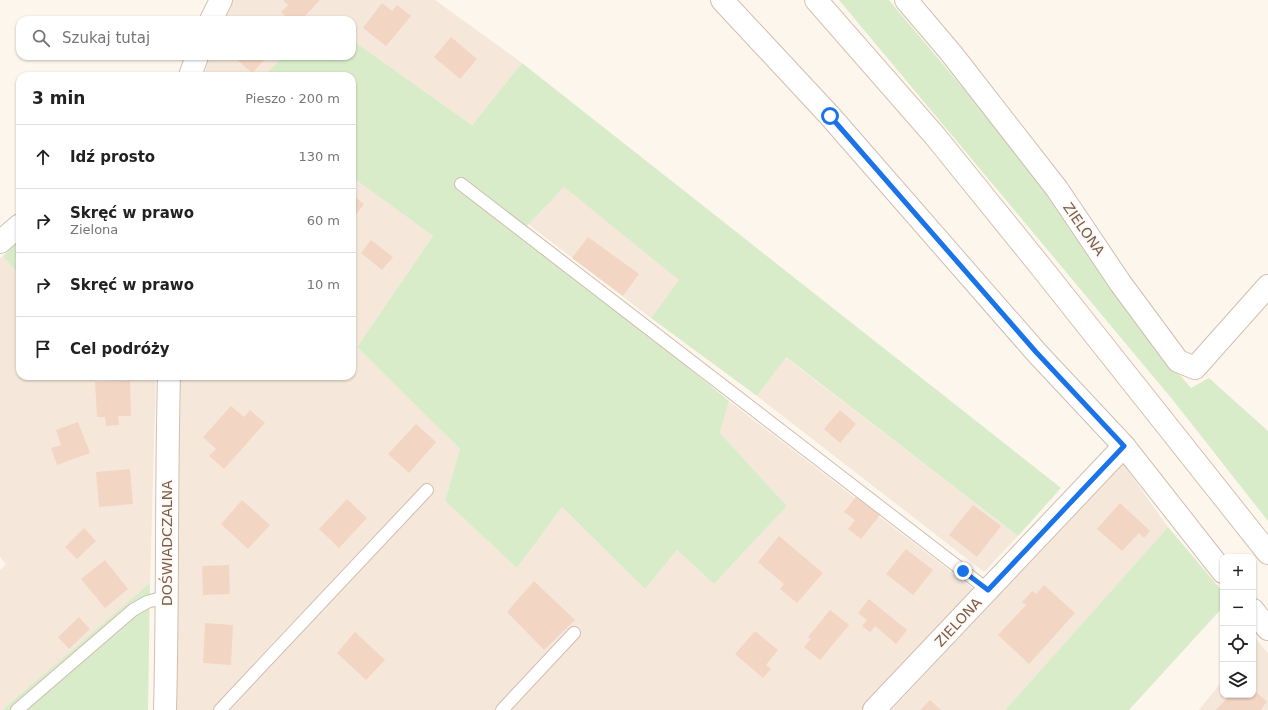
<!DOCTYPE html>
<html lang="pl">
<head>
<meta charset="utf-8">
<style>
	:root { --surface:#fff; --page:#f2f2f2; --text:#222; --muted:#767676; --line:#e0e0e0 }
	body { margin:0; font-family:"DejaVu Sans",sans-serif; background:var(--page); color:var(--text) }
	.controls { position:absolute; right:12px; bottom:12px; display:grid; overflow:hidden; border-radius:8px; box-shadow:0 1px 3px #0004 }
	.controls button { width:36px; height:36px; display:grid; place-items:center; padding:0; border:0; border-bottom:1px solid var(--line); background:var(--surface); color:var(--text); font:20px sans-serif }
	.stop { position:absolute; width:12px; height:12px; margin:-9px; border:3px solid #1a73e8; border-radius:50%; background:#fff }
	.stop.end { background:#1a73e8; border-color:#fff; box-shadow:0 1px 4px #0008 }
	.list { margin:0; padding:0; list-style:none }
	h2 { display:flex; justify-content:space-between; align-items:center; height:52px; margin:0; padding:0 16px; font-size:17px }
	h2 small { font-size:13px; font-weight:400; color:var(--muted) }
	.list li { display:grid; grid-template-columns:26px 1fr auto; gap:12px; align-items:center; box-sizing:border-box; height:64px; padding:0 16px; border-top:1px solid var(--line) }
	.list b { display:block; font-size:15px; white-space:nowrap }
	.list p { margin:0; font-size:13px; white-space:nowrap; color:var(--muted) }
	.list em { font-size:13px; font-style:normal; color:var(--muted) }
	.icon { flex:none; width:22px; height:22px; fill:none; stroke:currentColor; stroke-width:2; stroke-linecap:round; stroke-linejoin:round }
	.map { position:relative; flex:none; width:1268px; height:710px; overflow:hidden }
	.search { position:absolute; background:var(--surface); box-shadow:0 1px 3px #0004; left:16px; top:16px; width:340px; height:44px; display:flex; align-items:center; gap:10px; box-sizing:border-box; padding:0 14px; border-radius:12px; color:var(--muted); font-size:15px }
	.panel { position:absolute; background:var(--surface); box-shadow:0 1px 3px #0004; left:16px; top:72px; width:340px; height:308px; border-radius:12px }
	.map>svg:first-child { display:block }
	.residential { fill:#f5e8da }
	.green { fill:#d8ecc9 }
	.building { fill:#f3d5c3 }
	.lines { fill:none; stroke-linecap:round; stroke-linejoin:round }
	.lane-casing { stroke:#d1beb0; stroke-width:14 }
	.street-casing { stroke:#d1beb0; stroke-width:24 }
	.secondary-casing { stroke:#d6c0b0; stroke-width:24 }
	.lane { stroke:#fff; stroke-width:12 }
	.street { stroke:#fff; stroke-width:22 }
	.secondary { stroke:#fff; stroke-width:22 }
	.route { stroke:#1a73e8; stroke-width:5 }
	.labels { text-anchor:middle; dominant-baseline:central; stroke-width:4; stroke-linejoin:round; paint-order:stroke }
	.street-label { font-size:14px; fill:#7a5c4d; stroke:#fffaf3 }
</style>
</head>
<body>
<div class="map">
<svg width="1268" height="710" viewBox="0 0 1268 710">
	<rect width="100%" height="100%" fill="#fdf6ec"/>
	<g class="residential">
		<path d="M233 0H435L522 63 472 125 352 40V20H323L320 18 318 20H224Z"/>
		<path d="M209 56H283L264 76H204Z"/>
		<path d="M352 177 433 236 357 347 460 449 445 501 517 568 562 507 645 589 677 550 714 584 787 506 720 433 729 401 975 590 861 710H176L179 376H352Z"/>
		<path d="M564 187 680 280 651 318 528 224Z"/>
		<path d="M3 256 20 276V376H156L150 583 2 710H0V570L6 564 0 557V258Z"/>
		<path d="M785 357 1018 536 984 572 757 396Z"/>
		<path d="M1123 464 1168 527 1005 710H891Z"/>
		<path d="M1256 639 1268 653V710H1199L1223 680V695H1253V643Z"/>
	</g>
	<g class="green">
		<path d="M839 0H889L1045 186 1151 341 1191 388 1209 378 1268 431V521L1172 399Z"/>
		<path d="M352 40 472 125 522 63 1061 488 1018 536 786 357 757 396 651 318 679 280 564 187 522 231 729 401 720 433 787 506 714 584 677 550 645 589 562 507 517 568 445 501 460 449 357 347 433 236 352 177V76H264L283 56H352Z"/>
		<path d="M20 240V276L3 256Z"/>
		<path d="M1168 527 1223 592V607L1129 710H1005Z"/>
		<path d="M150 583 148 710H2Z"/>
	</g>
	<g class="building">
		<path d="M283 0H320L301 20H290L281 12 288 5Z"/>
		<path d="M382 3 392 11 397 5 411 16 386 46 363 28Z"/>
		<path d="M451 37 477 59 460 79 434 57Z"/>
		<path d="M233 56H268L252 73Z"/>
		<path d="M352 195 364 204 352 220Z"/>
		<path d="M588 237 639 274 623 296 572 258Z"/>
		<path d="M371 240 393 257 382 270 361 253Z"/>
		<path d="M130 381 131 416H118L119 425 106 426 105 417H97L95 382Z"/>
		<path d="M231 406 244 417 250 410 265 423 224 469 209 456 216 449 203 437Z"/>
		<path d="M840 410 856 424 840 443 824 429Z"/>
		<path d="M78 422 90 453 57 465 51 448 61 445 56 430Z"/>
		<path d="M416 424 436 442 409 473 388 454Z"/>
		<path d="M130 469 133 504 99 507 96 472Z"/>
		<path d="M856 497 880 515 861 539 848 529 855 520 844 512Z"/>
		<path d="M347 499 367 518 339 548 319 529Z"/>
		<path d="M242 500 270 525 248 549 221 524Z"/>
		<path d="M1120 503 1150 531 1144 538 1139 533 1122 551 1097 529Z"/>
		<path d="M973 505 1001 526 977 557 949 535Z"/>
		<path d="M84 528 96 541 77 559 65 547Z"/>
		<path d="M779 536 823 573 797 603 780 589 784 584 758 562Z"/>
		<path d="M906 549 933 570 913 595 886 574Z"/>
		<path d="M105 560 128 589 105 608 81 579Z"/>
		<path d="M229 565 230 594 203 595 202 566Z"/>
		<path d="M534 581 575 620 544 650 507 612Z"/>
		<path d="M1044 585 1075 613 1029 664 998 635 1026 605 1022 602 1032 591 1036 594Z"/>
		<path d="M869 599 907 630 896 644 875 626 870 632 862 626 867 620 858 613Z"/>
		<path d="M830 610 849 625 820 660 804 647 811 639 808 637Z"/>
		<path d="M79 617 90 629 69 649 58 637Z"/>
		<path d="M205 623 233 625 231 665 203 663Z"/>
		<path d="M755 631 778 650 766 665 771 669 763 678 735 654Z"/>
		<path d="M355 632 385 660 366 680 337 653Z"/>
		<path d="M1253 689 1267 702 1260 710H1216L1230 695H1253Z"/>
		<path d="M930 700 941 710H920Z"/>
	</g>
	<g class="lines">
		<defs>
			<g id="lane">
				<path d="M461 184 988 590"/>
				<path d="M17 710 133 610 147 602 168 596"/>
				<path d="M220 710 427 490"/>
				<path d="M502 710 574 633"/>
			</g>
			<g id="street">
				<path d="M722 0 830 116 1036 352 1124 446 1223 572"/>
				<path d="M906 0 951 53 1057 189 1121 284 1178 361 1195 368 1268 286"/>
				<path d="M211 20 221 0"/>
				<path d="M190 76 197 56"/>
				<path d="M0 242 20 225"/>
				<path d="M1253 610 1268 629"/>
				<path d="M165 710C168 599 166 487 169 376"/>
				<path d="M874 710 1124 446"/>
			</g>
			<path id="secondary" d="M816 0 935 136 1041 267 1268 553"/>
		</defs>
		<use href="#lane" class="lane-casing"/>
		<use href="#street" class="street-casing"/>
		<use href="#secondary" class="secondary-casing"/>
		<use href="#lane" class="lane"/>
		<use href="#street" class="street"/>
		<use href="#secondary" class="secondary"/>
	</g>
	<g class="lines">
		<path class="route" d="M830 116 1036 352 1124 446 988 590 963 571"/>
	</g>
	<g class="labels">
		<g class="street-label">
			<text transform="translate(1084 229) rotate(55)">ZIELONA</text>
			<text transform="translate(167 543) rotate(-90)">DOŚWIADCZALNA</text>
			<text transform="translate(958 622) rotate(-47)">ZIELONA</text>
		</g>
	</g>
</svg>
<div class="controls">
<button>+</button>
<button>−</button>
<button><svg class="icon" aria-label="locate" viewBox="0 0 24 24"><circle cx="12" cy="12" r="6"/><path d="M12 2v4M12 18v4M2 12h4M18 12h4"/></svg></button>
<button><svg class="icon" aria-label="layers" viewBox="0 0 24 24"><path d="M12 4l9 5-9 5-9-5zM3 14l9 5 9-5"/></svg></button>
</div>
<div class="stop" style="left:830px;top:116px"></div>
<div class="stop end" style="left:963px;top:571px"></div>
<div class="search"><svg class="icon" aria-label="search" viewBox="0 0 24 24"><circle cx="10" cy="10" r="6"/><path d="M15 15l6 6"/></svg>Szukaj tutaj</div>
<section class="panel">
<h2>3 min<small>Pieszo · 200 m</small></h2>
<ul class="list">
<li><svg class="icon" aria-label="ahead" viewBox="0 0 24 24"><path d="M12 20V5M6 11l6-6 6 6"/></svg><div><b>Idź prosto</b></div><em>130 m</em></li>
<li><svg class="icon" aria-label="right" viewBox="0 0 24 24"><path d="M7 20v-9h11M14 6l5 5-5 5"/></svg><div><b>Skręć w prawo</b><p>Zielona</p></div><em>60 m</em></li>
<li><svg class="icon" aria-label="right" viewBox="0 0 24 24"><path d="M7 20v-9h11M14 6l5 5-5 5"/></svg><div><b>Skręć w prawo</b></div><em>10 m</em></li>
<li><svg class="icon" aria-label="arrive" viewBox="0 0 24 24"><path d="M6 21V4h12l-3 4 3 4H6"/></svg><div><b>Cel podróży</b></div></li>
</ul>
</section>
</div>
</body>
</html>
